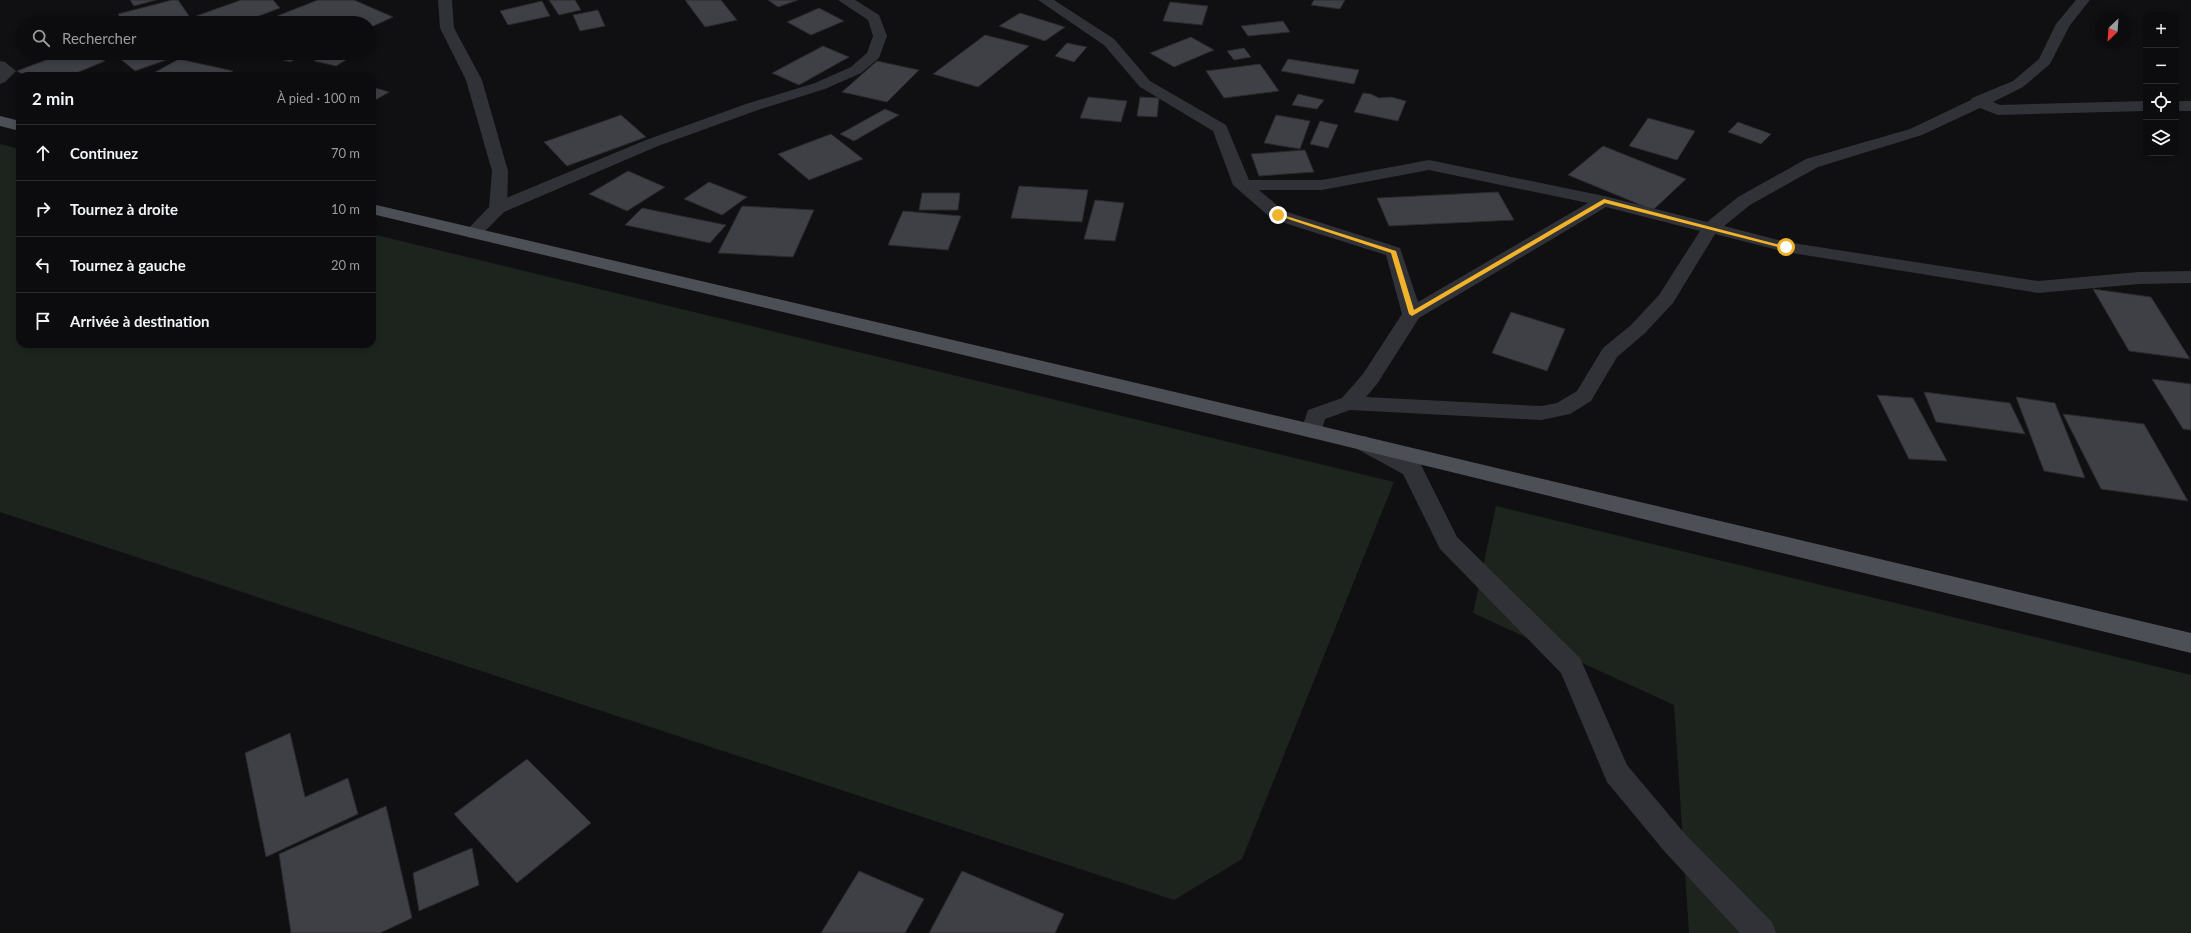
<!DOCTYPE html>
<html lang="fr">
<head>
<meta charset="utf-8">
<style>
	:root { --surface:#0c0c0e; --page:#151517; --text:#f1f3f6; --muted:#9a9b9e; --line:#2c2c2e }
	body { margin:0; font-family:Lato,sans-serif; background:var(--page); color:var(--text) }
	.controls { position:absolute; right:12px; top:12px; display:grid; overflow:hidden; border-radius:8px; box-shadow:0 2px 6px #0003 }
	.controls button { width:36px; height:36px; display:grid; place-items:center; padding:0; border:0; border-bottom:1px solid var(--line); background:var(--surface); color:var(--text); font:20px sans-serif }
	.compass { position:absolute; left:2095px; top:12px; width:36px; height:36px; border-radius:50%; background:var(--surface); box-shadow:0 2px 6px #0003; rotate:205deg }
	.stop { position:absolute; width:12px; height:12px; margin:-9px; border:3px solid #f1b329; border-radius:50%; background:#fff }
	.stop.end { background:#f1b329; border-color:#fff; box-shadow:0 1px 4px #0008 }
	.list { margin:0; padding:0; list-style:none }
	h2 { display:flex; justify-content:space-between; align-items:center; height:52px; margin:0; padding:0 16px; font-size:17px }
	h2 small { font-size:13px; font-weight:400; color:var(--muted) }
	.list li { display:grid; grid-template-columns:26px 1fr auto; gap:12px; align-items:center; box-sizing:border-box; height:56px; padding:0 16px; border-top:1px solid var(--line) }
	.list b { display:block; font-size:15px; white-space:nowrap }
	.list em { font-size:13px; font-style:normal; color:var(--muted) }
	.icon { flex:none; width:22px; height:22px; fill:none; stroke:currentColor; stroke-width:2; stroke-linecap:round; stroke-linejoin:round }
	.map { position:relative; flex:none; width:2191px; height:933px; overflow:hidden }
	.search { position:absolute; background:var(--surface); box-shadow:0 2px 6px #0003; left:16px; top:16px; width:360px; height:44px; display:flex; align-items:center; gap:10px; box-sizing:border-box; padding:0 14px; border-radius:22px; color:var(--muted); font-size:15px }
	.panel { position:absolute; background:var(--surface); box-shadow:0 2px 6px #0003; left:16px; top:72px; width:360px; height:276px; border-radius:12px }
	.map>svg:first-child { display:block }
	.green { fill:#1d241e }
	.building { fill:#3f4045; stroke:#2a2a2e }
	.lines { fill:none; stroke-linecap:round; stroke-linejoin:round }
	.minor { fill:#313237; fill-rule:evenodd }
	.tertiary { fill:#313237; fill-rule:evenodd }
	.primary { fill:#4d4f56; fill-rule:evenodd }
	.route { fill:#f1b329 }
</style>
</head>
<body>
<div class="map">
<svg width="2191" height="933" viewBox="0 0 2191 933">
	<rect width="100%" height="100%" fill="#101012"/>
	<g class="green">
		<path d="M0 144 20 149V344H372V234L1394 482 1242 859 1174 900 0 512Z"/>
		<path d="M1496 506 2191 675V933H1689L1674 705 1473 613Z"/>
	</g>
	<g class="building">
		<path d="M130 0H156L134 6Z"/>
		<path d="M172 0H178L194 23H123L118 14Z"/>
		<path d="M241 0H273L280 8 240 23H202L196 16Z"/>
		<path d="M318 0H354L393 17 369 28V23H259Z"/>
		<path d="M549 0H575L581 10 559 15Z"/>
		<path d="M685 0H721L737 20 705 27Z"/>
		<path d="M768 0H798L778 7Z"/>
		<path d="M1314 0H1345L1340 9 1311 5Z"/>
		<path d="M542 1 550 16 508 25 500 11Z"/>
		<path d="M1170 2 1208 6 1202 25 1163 21Z"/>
		<path d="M819 8 844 21 811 35 787 22Z"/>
		<path d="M598 10 605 26 580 31 573 15Z"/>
		<path d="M1020 13 1065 27 1045 41 999 26Z"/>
		<path d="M1283 21 1290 32 1248 36 1241 26Z"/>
		<path d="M985 35 1029 46 978 87 933 74Z"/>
		<path d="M1191 37 1214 50 1174 67 1150 53Z"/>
		<path d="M1067 43 1087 47 1074 62 1055 56Z"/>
		<path d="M823 46 849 57 799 85 772 73Z"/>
		<path d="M1244 48 1251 57 1234 60 1227 51Z"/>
		<path d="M64 53H88L105 61 69 76H26L17 71Z"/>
		<path d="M131 53H186L135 71 118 57Z"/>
		<path d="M261 53H307L290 62Z"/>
		<path d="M328 53H358L336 66 314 61Z"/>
		<path d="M179 59 233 71 224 76H148Z"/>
		<path d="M1288 59 1359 70 1354 84 1281 71Z"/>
		<path d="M877 61 919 70 887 102 842 92Z"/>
		<path d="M1260 64 1279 91 1224 98 1206 71Z"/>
		<path d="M372 87 389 92 372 102Z"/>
		<path d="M1363 93 1371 94 1379 98 1391 97 1406 101 1398 121 1354 112Z"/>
		<path d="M1298 94 1324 100 1317 109 1292 105Z"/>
		<path d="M1088 97 1127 101 1121 122 1080 118Z"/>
		<path d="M1140 97 1159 98 1157 117 1137 116Z"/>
		<path d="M885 109 899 115 854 141 840 134Z"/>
		<path d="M621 115 646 137 567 166 544 142Z"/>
		<path d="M1276 115 1310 121 1300 149 1264 143Z"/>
		<path d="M1648 118 1695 131 1677 160 1629 146Z"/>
		<path d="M1320 121 1338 125 1328 148 1310 144Z"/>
		<path d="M1738 122 1771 134 1761 144 1728 132Z"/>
		<path d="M831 134 863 159 809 180 778 154Z"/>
		<path d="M1603 146 1686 179 1653 210 1568 175Z"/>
		<path d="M1305 150 1314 172 1259 176 1251 154Z"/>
		<path d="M628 171 665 187 627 211 589 194Z"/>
		<path d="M709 182 747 197 722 215 684 199Z"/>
		<path d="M1019 186 1088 190 1082 222 1011 218Z"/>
		<path d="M1498 192 1514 220 1389 226 1377 198Z"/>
		<path d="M922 193H960L958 210H919Z"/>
		<path d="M1095 200 1124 203 1115 241 1084 239Z"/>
		<path d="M742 206 814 210 793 257 718 253Z"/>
		<path d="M642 208 726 225 710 243 625 225Z"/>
		<path d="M903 211 961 216 948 250 888 245Z"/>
		<path d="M2093 289 2151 297 2190 359 2129 351Z"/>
		<path d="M1511 312 1565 329 1547 371 1492 353Z"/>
		<path d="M2152 379 2191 384V430L2183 429Z"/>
		<path d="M1924 392 2010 403 2025 434 1936 422Z"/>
		<path d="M1877 395 1913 398 1947 461 1909 459Z"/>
		<path d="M2016 397 2055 403 2085 478 2044 471Z"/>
		<path d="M2063 414 2144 424 2188 501 2101 489Z"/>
		<path d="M290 733 305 797 348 778 358 814 266 857 245 753Z"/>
		<path d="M527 759 591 823 517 883 454 814Z"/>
		<path d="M386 806 412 918 380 933H291L279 854Z"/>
		<path d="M472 848 479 885 419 911 413 873Z"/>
		<path d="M859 871 924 899 905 933H821Z"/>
		<path d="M962 871 1064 914 1055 933H929Z"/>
	</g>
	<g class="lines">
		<g class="minor">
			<path d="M438 0H452L454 28 482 80 508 171 507 208 504 212H492L489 208 492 171 466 80 440 28Z"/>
			<path d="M1038 0H1054L1114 39 1150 81 1226 125 1249 180H1322L1429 160 1604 196 1707 222 1738 197 1806 159 1910 129 1971 100 1972 98 2013 81 2039 59 2056 24 2076 0H2090L2070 25 2050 64 2023 87 1993 102 2000 105 2146 101V111L1998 115 1980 108 1922 135 1818 167 1750 205 1724 226 1786 242 2038 281 2139 272 2191 271V283L2139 284 2038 293 1786 252 1715 234 1673 303 1645 333 1617 357 1591 401 1570 414 1541 420 1350 410 1325 419 1320 436 1312 438 1304 436 1301 431 1308 410 1342 398 1363 374 1402 314 1386 255 1272 219 1233 185 1213 131 1140 87 1104 45ZM1429 170 1588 203 1418 302 1400 248 1284 211 1259 190H1322ZM1606 207 1700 231 1659 295 1631 325 1603 348 1577 391 1557 403 1541 406 1366 397 1377 384 1419 318Z"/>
			<path d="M0 61 5 62 16 71 5 82 0 84Z"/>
			<rect x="2176" y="101" width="15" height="10"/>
			<path d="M1365 436 1420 463 1457 537 1580 658 1627 765 1685 834 1772 922 1776 933H1740L1665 852 1607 782 1561 673 1440 549 1403 474 1357 449 1354 444 1357 439Z"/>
		</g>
		<path class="tertiary" d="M838 0H855L879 15 887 36 879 58 861 73 825 89 758 110 658 146 504 212 479 237 473 238 467 237 464 233 492 204 646 140 746 104 815 83 851 67 867 53 873 36 868 20Z"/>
		<g class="primary">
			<path d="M0 116 20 121V131L0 126Z"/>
			<path d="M372 204 1312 424 2191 633V653L1312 438 372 214Z"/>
		</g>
	</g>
	<path class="route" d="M1604 199 1788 247 1786 249 1605 203 1412 316 1409 314 1391 253 1276 215 1280 214 1396 251 1414 310Z"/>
</svg>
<div class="controls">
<button>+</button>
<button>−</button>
<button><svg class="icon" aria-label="locate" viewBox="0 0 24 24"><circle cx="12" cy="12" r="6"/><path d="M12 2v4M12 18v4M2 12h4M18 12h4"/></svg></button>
<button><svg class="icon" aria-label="layers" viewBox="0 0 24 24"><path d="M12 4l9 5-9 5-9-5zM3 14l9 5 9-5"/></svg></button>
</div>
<svg class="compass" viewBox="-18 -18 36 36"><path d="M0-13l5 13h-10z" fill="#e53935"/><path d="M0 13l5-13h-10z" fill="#9a9b9e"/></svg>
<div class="stop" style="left:1786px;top:247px"></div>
<div class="stop end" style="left:1278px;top:215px"></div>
<div class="search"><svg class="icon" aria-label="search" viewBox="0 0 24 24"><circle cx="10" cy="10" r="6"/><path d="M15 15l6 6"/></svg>Rechercher</div>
<section class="panel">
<h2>2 min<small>À pied · 100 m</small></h2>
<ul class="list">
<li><svg class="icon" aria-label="ahead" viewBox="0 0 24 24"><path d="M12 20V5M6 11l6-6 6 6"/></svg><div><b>Continuez</b></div><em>70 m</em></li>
<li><svg class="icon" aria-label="right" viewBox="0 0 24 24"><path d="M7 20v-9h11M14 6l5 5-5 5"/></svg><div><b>Tournez à droite</b></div><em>10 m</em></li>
<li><svg class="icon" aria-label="left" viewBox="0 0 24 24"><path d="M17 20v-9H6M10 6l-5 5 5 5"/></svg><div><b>Tournez à gauche</b></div><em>20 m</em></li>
<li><svg class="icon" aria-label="arrive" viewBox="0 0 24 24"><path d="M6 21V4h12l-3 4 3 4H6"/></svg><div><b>Arrivée à destination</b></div></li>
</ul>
</section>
</div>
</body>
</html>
